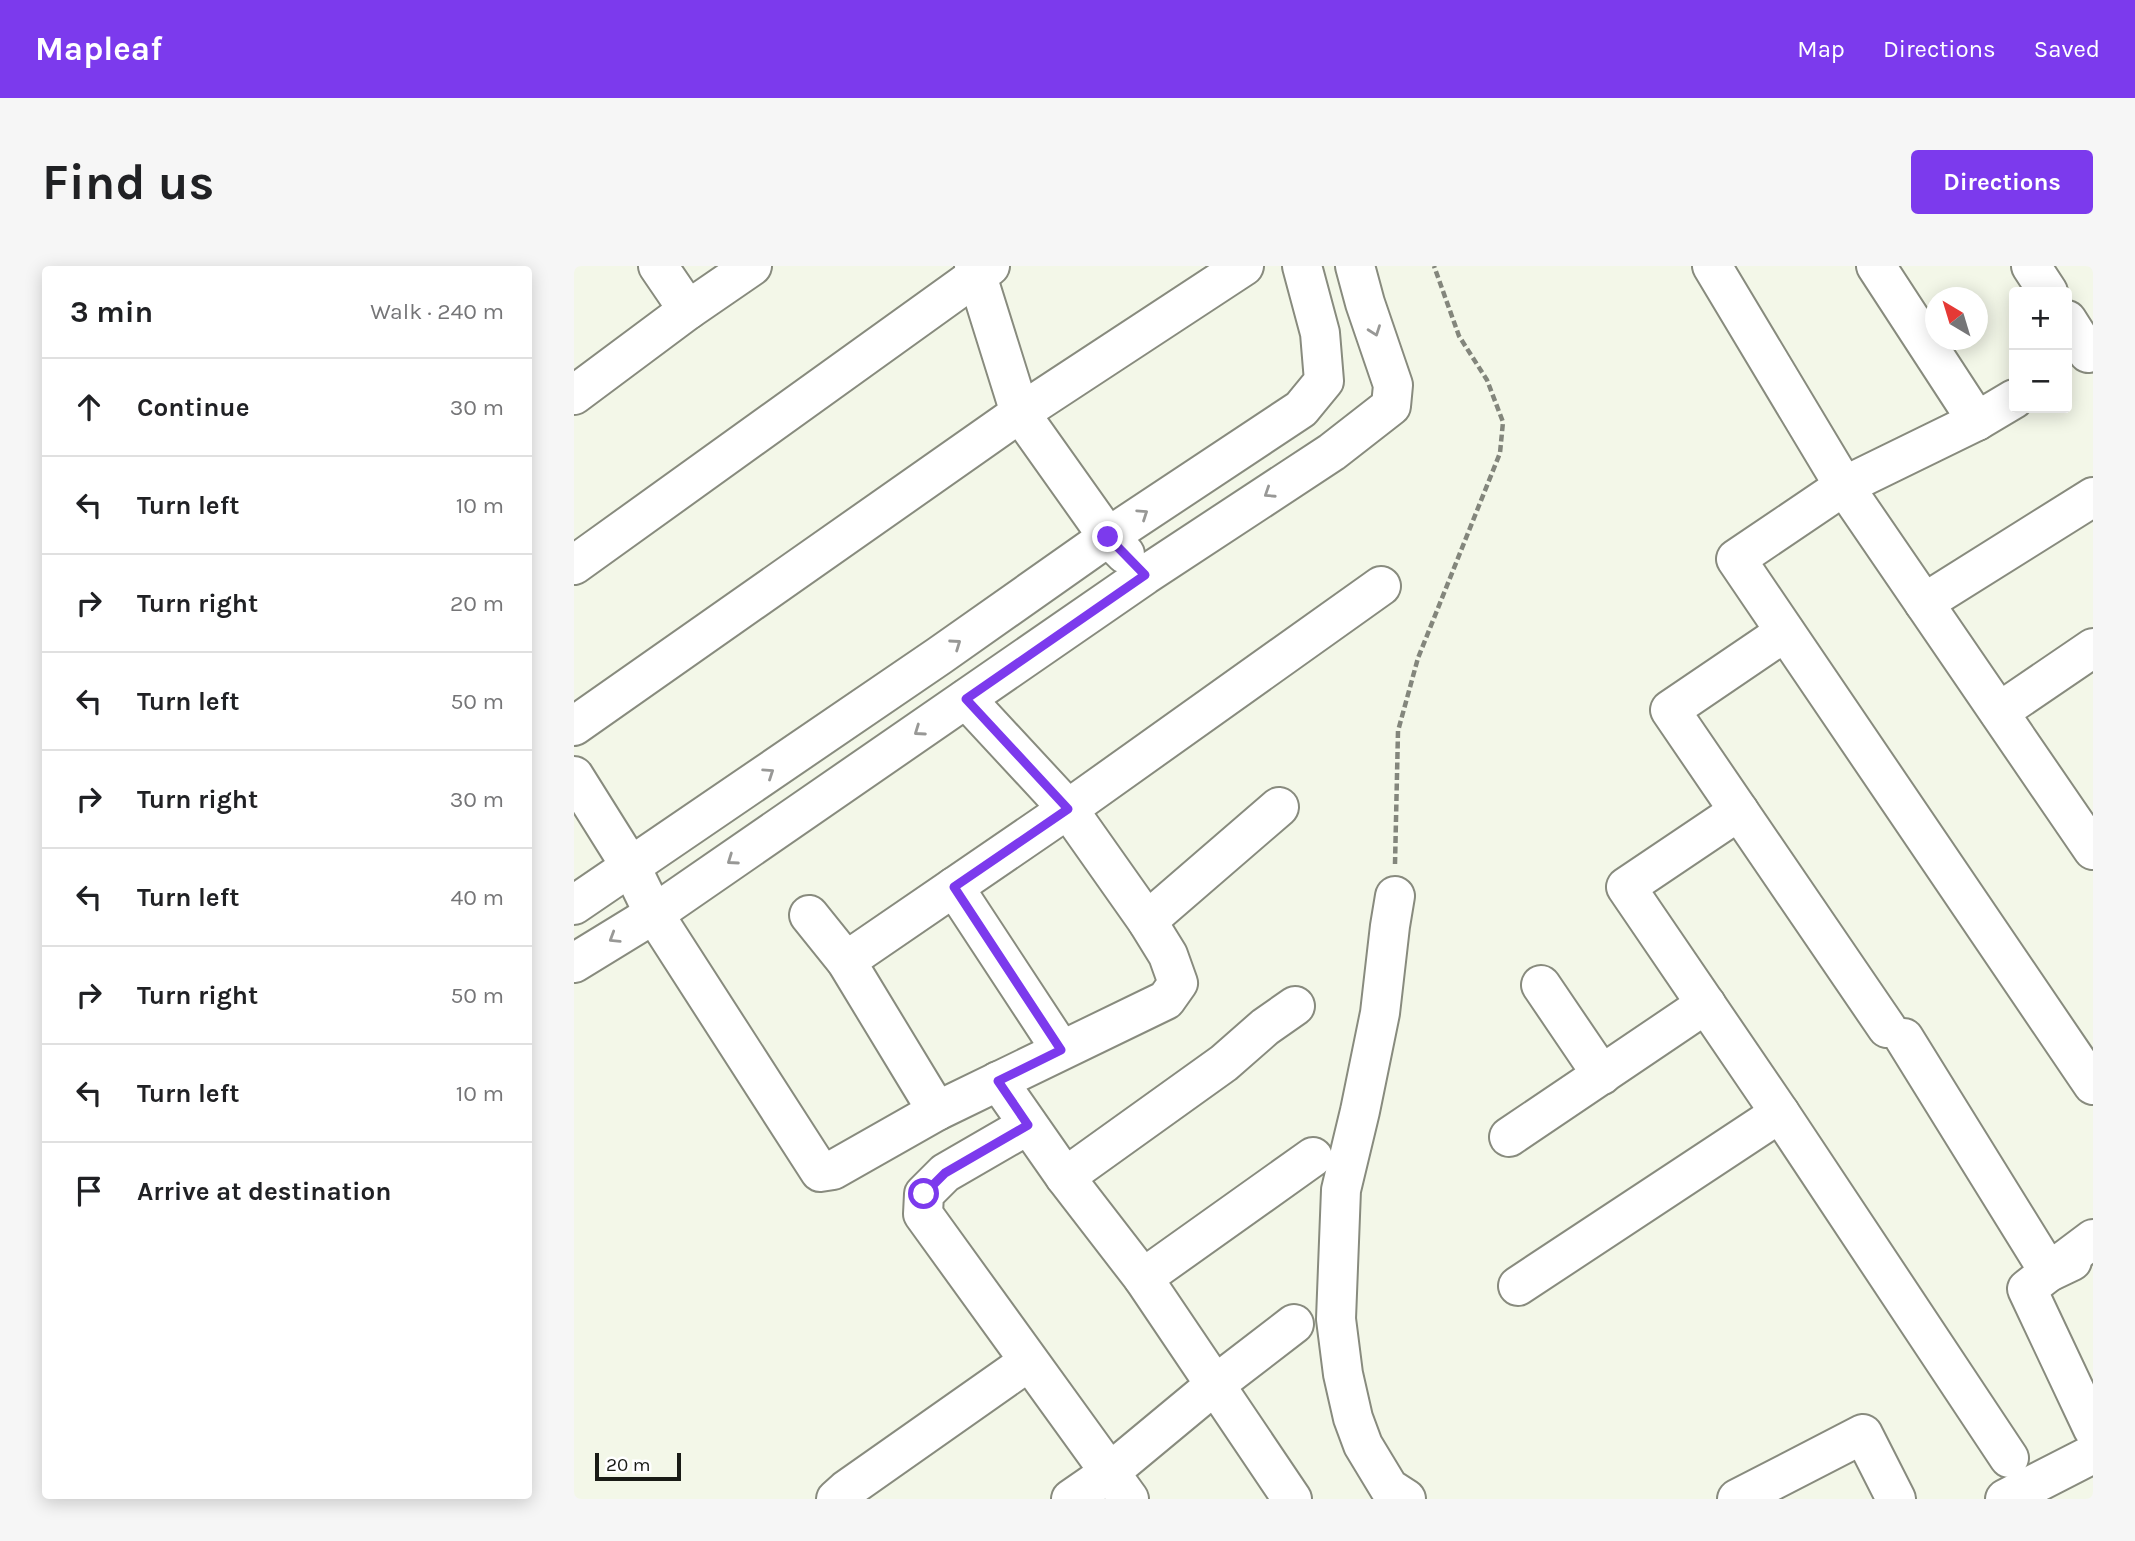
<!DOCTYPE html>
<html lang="en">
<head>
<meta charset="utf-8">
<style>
	:root { --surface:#fff; --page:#f6f6f6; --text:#202124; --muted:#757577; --line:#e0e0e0; --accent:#7c3aed }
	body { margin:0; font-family:Karla,sans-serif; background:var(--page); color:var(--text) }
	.controls { position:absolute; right:21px; top:21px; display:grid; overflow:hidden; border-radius:7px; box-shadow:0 4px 18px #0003 }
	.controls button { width:63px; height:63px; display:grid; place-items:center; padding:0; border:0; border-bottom:2px solid var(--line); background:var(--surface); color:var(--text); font:35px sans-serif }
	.compass { position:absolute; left:1351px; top:21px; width:63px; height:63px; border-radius:50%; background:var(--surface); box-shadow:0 4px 18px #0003; rotate:322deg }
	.scale { position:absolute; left:21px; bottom:18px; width:86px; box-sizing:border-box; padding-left:7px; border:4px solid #191b16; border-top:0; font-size:19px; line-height:24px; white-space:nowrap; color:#191b16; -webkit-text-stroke:5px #fff; paint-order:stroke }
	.stop { position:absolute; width:21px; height:21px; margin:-16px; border:5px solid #7c3aed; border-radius:50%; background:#fff }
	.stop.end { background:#7c3aed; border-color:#fff; box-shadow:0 2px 7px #0008 }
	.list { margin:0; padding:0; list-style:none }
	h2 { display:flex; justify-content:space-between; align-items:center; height:91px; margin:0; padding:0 28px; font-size:30px }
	h2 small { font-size:23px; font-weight:400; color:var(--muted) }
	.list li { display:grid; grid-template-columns:46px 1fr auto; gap:21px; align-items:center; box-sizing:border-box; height:98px; padding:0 28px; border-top:2px solid var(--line) }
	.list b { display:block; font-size:26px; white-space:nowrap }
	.list em { font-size:23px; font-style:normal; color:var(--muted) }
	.icon { flex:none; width:38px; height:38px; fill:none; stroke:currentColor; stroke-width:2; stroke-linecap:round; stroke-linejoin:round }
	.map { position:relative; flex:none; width:1519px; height:1233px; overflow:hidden; border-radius:7px }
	header { display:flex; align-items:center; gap:42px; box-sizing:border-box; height:98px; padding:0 35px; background:var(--accent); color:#fff }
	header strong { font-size:33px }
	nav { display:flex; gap:38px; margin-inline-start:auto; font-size:24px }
	.intro { display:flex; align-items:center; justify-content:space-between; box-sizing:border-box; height:168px; padding:0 42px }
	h1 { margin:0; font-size:49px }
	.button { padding:18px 32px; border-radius:7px; background:var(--accent); color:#fff; font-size:24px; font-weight:700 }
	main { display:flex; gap:42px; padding:0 42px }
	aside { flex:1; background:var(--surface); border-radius:7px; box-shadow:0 4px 18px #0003 }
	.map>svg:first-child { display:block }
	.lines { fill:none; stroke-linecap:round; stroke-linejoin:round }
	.minor-casing { stroke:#888b7e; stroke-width:42 }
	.path { stroke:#83867c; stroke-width:4.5; stroke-dasharray:7 3.5; stroke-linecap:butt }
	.minor { stroke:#fff; stroke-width:38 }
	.oneway { stroke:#989896 }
	.route { stroke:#7c3aed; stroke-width:9 }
</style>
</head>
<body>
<header>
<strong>Mapleaf</strong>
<nav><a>Map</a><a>Directions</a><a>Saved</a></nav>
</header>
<div class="intro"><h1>Find us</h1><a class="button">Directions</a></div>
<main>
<aside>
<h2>3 min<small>Walk · 240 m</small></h2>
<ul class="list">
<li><svg class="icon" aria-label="ahead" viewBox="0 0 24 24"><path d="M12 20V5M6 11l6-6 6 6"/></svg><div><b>Continue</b></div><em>30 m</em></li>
<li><svg class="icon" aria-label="left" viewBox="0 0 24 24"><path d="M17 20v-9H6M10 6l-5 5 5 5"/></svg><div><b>Turn left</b></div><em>10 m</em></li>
<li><svg class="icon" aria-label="right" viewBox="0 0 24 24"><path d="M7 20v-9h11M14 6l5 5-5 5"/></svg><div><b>Turn right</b></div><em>20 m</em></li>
<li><svg class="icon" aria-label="left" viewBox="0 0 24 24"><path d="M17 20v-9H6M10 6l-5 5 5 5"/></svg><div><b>Turn left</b></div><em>50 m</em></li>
<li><svg class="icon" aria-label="right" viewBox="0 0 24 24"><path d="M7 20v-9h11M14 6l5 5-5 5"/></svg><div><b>Turn right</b></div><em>30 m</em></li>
<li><svg class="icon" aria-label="left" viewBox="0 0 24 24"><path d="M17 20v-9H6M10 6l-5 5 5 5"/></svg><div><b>Turn left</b></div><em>40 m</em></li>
<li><svg class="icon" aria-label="right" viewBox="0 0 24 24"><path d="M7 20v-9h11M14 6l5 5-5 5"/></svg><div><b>Turn right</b></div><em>50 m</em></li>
<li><svg class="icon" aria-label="left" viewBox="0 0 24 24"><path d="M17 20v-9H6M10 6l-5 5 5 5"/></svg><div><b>Turn left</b></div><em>10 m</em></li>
<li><svg class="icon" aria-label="arrive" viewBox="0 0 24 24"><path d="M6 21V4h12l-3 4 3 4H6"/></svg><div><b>Arrive at destination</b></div></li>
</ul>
</aside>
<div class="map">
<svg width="1519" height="1233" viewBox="0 0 1519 1233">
	<rect width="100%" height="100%" fill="#f3f7e8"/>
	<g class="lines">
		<defs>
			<g id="minor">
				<path d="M84 0 114 44"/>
				<path d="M400 0 446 147 534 271 551 288"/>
				<path d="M1138 0 1270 220 1519 584"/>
				<path d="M1302 0 1403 155"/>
				<path d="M1457 0 1474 26"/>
				<path d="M1493 54 1514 87"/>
				<path d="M0 129 114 44 178 0"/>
				<path d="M1440 133 1403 155 1270 220 1162 293 1519 819"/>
				<path d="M0 299 416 0"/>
				<path d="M1350 337 1519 231"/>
				<path d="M1211 366 1096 444 1313 762"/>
				<path d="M1425 446 1519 382"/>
				<path d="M0 460 446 147 670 0"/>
				<path d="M0 510 57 601 80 648 246 906 259 904 363 845 592 734 604 717 594 689 573 655 494 543 392 433"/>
				<path d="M1165 545 1052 621 1206 847 1435 1192"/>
				<path d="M380 621 487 784"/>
				<path d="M821 630 816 660 806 747 786 845 767 924 762 1053 769 1108 779 1152 789 1179 815 1222 832 1233"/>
				<path d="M0 639 365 390 534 271 727 143 750 115 746 67 728 0"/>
				<path d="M235 649 272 695 363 845"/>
				<path d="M573 655 705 541"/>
				<path d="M272 695 494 543 807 320"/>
				<path d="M0 697 80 648 571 309 758 186 817 140 819 119 791 37 781 0"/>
				<path d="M967 719 1028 809"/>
				<path d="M1330 772 1475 1006 1519 973"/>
				<path d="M424 815 491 911 569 1012 718 1233"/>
				<path d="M454 859 371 907 350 928 349 948 555 1233"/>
				<path d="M935 871 1132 738"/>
				<path d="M491 911 650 797 691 761 721 740"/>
				<path d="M1498 995 1475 1006 1453 1023 1519 1163"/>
				<path d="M569 1012 739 891"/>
				<path d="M944 1020 1206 847"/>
				<path d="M262 1233 272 1224 454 1096"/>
				<path d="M497 1233 536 1206 642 1118 720 1058"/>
				<path d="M1163 1233 1289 1168 1322 1233"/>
				<path d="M1431 1233 1519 1188"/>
			</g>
		</defs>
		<use href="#minor" class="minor-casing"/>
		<path class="path" d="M821 598 824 465 844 392 926 187 929 156 913 114 885 70 860 0"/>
		<use href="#minor" class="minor"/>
	</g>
	<defs><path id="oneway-chevron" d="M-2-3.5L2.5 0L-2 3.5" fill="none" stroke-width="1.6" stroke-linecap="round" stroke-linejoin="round" transform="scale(1.75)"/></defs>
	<g class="oneway">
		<use href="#oneway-chevron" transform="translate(801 65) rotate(70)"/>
		<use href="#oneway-chevron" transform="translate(695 227) rotate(147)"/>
		<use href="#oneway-chevron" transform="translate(569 248) rotate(-34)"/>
		<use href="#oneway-chevron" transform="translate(382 378) rotate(-35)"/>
		<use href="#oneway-chevron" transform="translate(345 465) rotate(145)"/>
		<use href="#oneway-chevron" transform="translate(195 507) rotate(-34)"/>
		<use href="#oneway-chevron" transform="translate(158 594) rotate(145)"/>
		<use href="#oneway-chevron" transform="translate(40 672) rotate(148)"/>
	</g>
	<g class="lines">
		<path class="route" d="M350 928 371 907 454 859 424 815 487 784 380 621 494 543 392 433 571 309 534 271"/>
	</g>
</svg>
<div class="controls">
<button>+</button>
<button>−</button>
</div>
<svg class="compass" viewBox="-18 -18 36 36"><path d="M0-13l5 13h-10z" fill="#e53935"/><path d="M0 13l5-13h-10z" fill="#757577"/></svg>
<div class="scale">20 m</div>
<div class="stop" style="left:350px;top:928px"></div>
<div class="stop end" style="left:534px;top:271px"></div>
</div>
</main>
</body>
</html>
